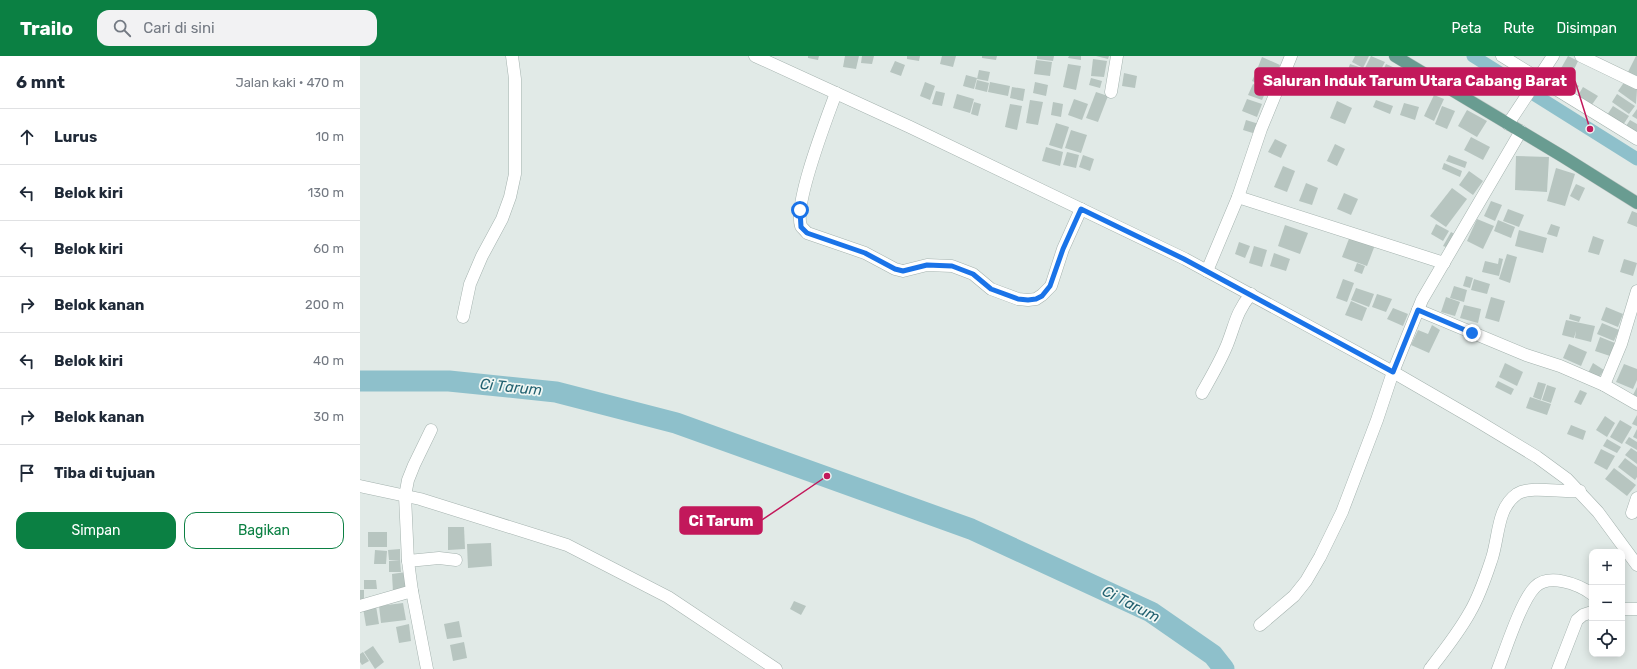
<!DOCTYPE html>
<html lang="id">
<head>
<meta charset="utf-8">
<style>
	:root { --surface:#fff; --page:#f2f2f3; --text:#1f2937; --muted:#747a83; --line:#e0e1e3; --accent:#0b8043 }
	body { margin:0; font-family:Rubik,sans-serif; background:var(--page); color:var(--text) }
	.controls { position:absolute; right:12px; bottom:12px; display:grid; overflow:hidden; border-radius:8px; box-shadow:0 2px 10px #0003 }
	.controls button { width:36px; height:36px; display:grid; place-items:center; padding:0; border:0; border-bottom:1px solid var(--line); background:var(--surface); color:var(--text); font:20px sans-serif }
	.stop { position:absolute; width:12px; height:12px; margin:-9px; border:3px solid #1a73e8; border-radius:50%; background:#fff }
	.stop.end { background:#1a73e8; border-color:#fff; box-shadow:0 1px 4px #0008 }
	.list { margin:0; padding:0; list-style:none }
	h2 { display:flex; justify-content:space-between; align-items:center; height:52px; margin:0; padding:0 16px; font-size:17px }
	h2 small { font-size:13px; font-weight:400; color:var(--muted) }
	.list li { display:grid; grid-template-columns:26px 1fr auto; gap:12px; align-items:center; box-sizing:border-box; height:56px; padding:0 16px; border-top:1px solid var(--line) }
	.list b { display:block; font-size:15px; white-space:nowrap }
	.list em { font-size:13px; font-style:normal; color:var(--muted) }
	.actions { display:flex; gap:8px; padding:12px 16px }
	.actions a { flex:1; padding:9px 0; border:1px solid var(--accent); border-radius:12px; text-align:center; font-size:14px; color:var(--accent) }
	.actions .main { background:var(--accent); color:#fff }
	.icon { flex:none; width:22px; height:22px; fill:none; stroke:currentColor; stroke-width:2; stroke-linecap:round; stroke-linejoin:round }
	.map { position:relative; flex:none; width:1277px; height:613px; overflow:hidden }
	header { display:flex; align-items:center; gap:24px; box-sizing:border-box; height:56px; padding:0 20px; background:var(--accent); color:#fff }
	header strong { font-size:19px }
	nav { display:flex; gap:22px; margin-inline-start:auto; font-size:14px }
	.search { width:280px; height:36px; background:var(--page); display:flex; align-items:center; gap:10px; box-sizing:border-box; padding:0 14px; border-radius:12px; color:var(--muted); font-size:15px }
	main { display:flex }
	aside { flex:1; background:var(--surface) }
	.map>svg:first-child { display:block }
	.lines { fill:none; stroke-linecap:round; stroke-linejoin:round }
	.canal { stroke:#8ec0cb; stroke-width:13 }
	.river { stroke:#8ec0cb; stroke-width:21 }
	.building { fill:#b7c5c0 }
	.minor-casing { stroke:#a4b2ae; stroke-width:13 }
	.primary-casing { stroke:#bdc4c2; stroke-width:13 }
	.minor { stroke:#fff; stroke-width:12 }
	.primary { stroke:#699c91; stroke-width:12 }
	.route { stroke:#1a73e8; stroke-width:5 }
	.labels { text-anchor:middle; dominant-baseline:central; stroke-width:3.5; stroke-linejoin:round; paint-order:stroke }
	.water-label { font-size:15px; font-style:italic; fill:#226170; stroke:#f1f7f4 }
	.leader { fill:none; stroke:#c2185b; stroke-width:1.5 }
	.callout-dot { fill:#c2185b; stroke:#f1f7f4; stroke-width:1.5 }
	.callout { fill:#c2185b; stroke:#c2185b; stroke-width:1.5 }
	.callout-label { font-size:15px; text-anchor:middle; font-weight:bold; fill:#fff }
</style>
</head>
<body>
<header>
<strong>Trailo</strong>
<div class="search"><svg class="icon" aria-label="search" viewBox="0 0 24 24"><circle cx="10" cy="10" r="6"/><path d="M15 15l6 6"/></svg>Cari di sini</div>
<nav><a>Peta</a><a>Rute</a><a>Disimpan</a></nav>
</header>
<main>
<aside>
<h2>6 mnt<small>Jalan kaki · 470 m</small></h2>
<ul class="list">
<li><svg class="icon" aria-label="ahead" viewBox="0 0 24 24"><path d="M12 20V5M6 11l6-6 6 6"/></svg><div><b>Lurus</b></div><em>10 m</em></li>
<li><svg class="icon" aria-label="left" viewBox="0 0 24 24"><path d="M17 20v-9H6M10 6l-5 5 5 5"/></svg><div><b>Belok kiri</b></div><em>130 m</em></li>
<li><svg class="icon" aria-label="left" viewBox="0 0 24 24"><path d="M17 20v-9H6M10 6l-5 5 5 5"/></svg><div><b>Belok kiri</b></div><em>60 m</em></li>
<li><svg class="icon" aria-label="right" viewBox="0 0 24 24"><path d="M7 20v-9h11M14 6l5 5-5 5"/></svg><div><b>Belok kanan</b></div><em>200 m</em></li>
<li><svg class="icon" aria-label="left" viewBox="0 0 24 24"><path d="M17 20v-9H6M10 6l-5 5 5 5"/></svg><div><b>Belok kiri</b></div><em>40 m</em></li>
<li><svg class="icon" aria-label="right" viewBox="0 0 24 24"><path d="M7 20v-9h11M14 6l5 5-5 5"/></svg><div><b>Belok kanan</b></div><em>30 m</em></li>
<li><svg class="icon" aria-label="arrive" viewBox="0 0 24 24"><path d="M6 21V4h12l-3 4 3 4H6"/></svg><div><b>Tiba di tujuan</b></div></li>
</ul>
<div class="actions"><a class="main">Simpan</a><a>Bagikan</a></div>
</aside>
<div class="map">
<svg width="1277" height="613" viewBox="0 0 1277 613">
	<rect width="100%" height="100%" fill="#e1eae7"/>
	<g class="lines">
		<path class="canal" d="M1113 0 1277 103"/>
		<path class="river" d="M0 325H89L196 336 316 367 611 473 791 556 853 599 864 613"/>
	</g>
	<g class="building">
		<path d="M448 0H459L458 4 448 2Z"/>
		<path d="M485 0H499L496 13 483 11Z"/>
		<path d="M502 0H514L512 8 501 7Z"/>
		<path d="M547 0H560L559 5 547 3Z"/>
		<path d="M582 0H596L593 11 580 8Z"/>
		<path d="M622 0H637L636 4 622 2Z"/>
		<path d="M677 0H694L693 5 677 3Z"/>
		<path d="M709 0H721V4L708 2Z"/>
		<path d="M736 0H749L748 3Z"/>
		<path d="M995 0H1009L1003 12 992 6Z"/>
		<path d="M1011 0 1025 6 1017 21 1004 14Z"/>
		<path d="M1208 0 1218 5 1211 20 1200 14Z"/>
		<path d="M1276 0H1277V20L1268 16Z"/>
		<path d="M902 1 920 9 916 18 898 11Z"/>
		<path d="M733 3 747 5 744 21 731 20Z"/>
		<path d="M676 4 692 6 690 20 674 18Z"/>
		<path d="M535 5 545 9 541 20 530 16Z"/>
		<path d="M708 8 721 10 716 34 703 31Z"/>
		<path d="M990 8 1002 12 997 23 986 19Z"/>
		<path d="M1026 8 1035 12 1027 29 1018 25Z"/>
		<path d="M897 13 914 20 909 32 892 25Z"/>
		<path d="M619 14 630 16 628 25 617 23Z"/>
		<path d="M764 17 777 20 775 32 762 30Z"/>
		<path d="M606 19 617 22 614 33 603 30Z"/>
		<path d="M731 22 742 25 740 32 729 29Z"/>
		<path d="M1207 23 1219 30 1212 41 1200 33Z"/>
		<path d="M617 24 629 27 627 36 615 33Z"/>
		<path d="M1265 25 1277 33 1276 48 1258 35Z"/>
		<path d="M565 26 575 30 570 44 560 40Z"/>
		<path d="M630 26 650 30 648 40 628 36Z"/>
		<path d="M675 26 688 29 686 40 673 37Z"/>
		<path d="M893 28 907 33 902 44 888 39Z"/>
		<path d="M652 31 665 33 663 45 650 42Z"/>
		<path d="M1223 31 1238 40 1231 50 1217 41Z"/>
		<path d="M576 35 585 37 582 50 572 48Z"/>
		<path d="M736 36 748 40 738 66 726 62Z"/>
		<path d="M597 38 614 43 610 57 593 52Z"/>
		<path d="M1257 38 1275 50 1269 58 1252 46Z"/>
		<path d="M1074 39 1084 43 1074 65 1064 60Z"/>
		<path d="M714 43 728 48 722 64 708 59Z"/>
		<path d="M887 43 902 48 897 61 882 55Z"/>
		<path d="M670 44 683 46 678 69 666 67Z"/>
		<path d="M1016 44 1033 50 1030 58 1013 51Z"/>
		<path d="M977 45 992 52 985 68 970 62Z"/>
		<path d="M614 46 621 48 618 60 611 58Z"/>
		<path d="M693 46 703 48 701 61 691 59Z"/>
		<path d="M1044 47 1059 51 1055 64 1040 59Z"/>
		<path d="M650 48 662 50 657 74 645 71Z"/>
		<path d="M1082 50 1095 55 1087 73 1075 68Z"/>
		<path d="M1253 50 1269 60 1263 69 1247 59Z"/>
		<path d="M1277 53V63L1272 60Z"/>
		<path d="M1107 54 1127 65 1117 81 1098 70Z"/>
		<path d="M886 64 899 68 896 78 883 74Z"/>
		<path d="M1270 64 1277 68V77L1266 70Z"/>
		<path d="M696 67 709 71 702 93 689 89Z"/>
		<path d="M711 74 727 79 721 97 705 92Z"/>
		<path d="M1111 81 1130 91 1123 104 1104 94Z"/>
		<path d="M915 83 927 89 921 102 908 96Z"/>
		<path d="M975 88 985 93 977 110 967 105Z"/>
		<path d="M686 91 703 96 700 110 682 105Z"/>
		<path d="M707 96 719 99 716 112 703 109Z"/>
		<path d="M723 99 734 103 730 115 719 111Z"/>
		<path d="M1089 99 1107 106 1105 112 1086 105Z"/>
		<path d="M1156 100 1189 101 1187 136 1155 134Z"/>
		<path d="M1084 107 1102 115 1100 121 1082 113Z"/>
		<path d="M923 110 935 115 927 136 914 131Z"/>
		<path d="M1196 112 1215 118 1205 150 1187 145Z"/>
		<path d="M1109 115 1123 125 1113 139 1099 129Z"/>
		<path d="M946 127 958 132 952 149 939 145Z"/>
		<path d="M1216 128 1225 132 1219 145 1210 140Z"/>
		<path d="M1092 132 1107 143 1086 171 1070 160Z"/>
		<path d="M984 137 998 143 991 159 977 153Z"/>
		<path d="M1131 145 1142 149 1135 165 1124 160Z"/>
		<path d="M1148 153 1164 159 1159 171 1143 165Z"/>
		<path d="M1272 155 1277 157V171L1267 167Z"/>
		<path d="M1117 163 1134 170 1123 193 1107 185Z"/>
		<path d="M1138 164 1155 171 1151 182 1134 175Z"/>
		<path d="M1076 168 1089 175 1083 185 1071 178Z"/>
		<path d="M1191 168 1200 171 1197 181 1187 178Z"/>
		<path d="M925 169 948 177 940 198 918 190Z"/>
		<path d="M1159 174 1187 182 1183 197 1155 190Z"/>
		<path d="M1091 176 1098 180 1091 193 1083 190Z"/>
		<path d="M990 180 1015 189 1007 210 982 201Z"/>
		<path d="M1233 180 1244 184 1239 199 1228 196Z"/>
		<path d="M879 186 890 190 885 202 875 198Z"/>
		<path d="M894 190 907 194 902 211 889 207Z"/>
		<path d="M914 197 930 203 926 215 910 210Z"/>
		<path d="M1147 198 1157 201 1150 227 1139 223Z"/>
		<path d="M1139 202 1143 203 1139 220 1122 216 1125 205 1138 208Z"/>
		<path d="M1264 203 1277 207 1273 220 1260 216Z"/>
		<path d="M997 207 1005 210 1002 218 994 215Z"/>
		<path d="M1106 220 1113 222 1110 232 1103 230Z"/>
		<path d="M983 223 994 227 987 246 976 242Z"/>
		<path d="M1114 223 1130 228 1127 238 1111 234Z"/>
		<path d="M1094 230 1107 234 1104 246 1090 242Z"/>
		<path d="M996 232 1014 238 1009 251 991 244Z"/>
		<path d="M1017 238 1032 243 1026 256 1012 251Z"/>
		<path d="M1086 241 1100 246 1095 260 1081 256Z"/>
		<path d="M1131 241 1145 245 1139 266 1125 262Z"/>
		<path d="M991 245 1007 252 1002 265 985 259Z"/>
		<path d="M1104 249 1121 253 1118 267 1100 262Z"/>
		<path d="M1246 251 1263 258 1258 271 1241 264Z"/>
		<path d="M1033 252 1048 258 1043 270 1027 263Z"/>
		<path d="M1210 258 1221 261 1219 266 1209 263Z"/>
		<path d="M1206 264 1235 270 1231 286 1215 282 1216 275 1214 282 1202 279Z"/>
		<path d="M1242 267 1259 274 1254 285 1237 278Z"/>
		<path d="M1072 269 1080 274 1069 297 1051 289 1058 274 1068 278Z"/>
		<path d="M1240 281 1255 287 1250 300 1235 295Z"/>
		<path d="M1209 288 1227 296 1221 310 1203 302Z"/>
		<path d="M1145 307 1163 316 1157 330 1139 321Z"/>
		<path d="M1233 307 1244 314 1238 323 1228 317Z"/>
		<path d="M1264 308 1277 313V324L1273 333 1256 326Z"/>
		<path d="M1138 325 1154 333 1151 339 1135 331Z"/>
		<path d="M1178 326 1186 328 1181 344 1173 341Z"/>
		<path d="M1187 329 1196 332 1191 347 1182 344Z"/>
		<path d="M1277 331V344L1272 341Z"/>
		<path d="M1220 334 1227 337 1221 349 1214 346Z"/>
		<path d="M1170 341 1191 348 1187 359 1166 352Z"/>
		<path d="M1277 359V370L1272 368Z"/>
		<path d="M1245 360 1255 367 1247 381 1236 374Z"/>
		<path d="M1260 364 1272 371 1262 388 1250 381Z"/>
		<path d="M1211 369 1226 375 1223 384 1207 378Z"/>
		<path d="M1277 373V383L1273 381Z"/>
		<path d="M1269 381 1277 386V394L1265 387Z"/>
		<path d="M1247 383 1261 391 1257 397 1243 390Z"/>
		<path d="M1271 392 1277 396V408L1265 399Z"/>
		<path d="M1241 393 1255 400 1247 414 1234 407Z"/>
		<path d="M1265 402 1277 411V421L1275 424 1258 411Z"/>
		<path d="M1254 412 1276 429 1267 440 1245 423Z"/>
		<path d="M88 471H104L105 493 88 494Z"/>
		<rect x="8" y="476" width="19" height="15"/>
		<path d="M131 487 132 510 108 512 107 488Z"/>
		<path d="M40 493V504H29L28 494Z"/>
		<path d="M15 494 27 495 26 508H14Z"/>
		<path d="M40 504 41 516H29V505Z"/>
		<path d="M46 516 48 535 33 536 32 518Z"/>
		<path d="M4 524H16L17 533H4Z"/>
		<path d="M0 534H4V547L0 548Z"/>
		<path d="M434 545 446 550 441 559 430 553Z"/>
		<path d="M43 547 46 564 21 567 19 550Z"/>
		<path d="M16 550 19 568 6 570 3 552Z"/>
		<path d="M99 565 102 581 87 583 84 568Z"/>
		<path d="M49 568 51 585 39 587 36 571Z"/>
		<path d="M104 586 107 602 93 605 90 589Z"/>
		<path d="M13 590 24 606 15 613 4 596Z"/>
		<path d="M3 596 9 605 2 609 0 606V598Z"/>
	</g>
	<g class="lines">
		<defs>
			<g id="minor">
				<path d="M395 0 550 71 825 203 1033 316 1116 364 1177 401 1207 423 1238 456 1277 509"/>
				<path d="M1142 0 1277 83"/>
				<path d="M1221 0 1277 27"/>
				<path d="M751 36 757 0"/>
				<path d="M476 37C467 62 433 148 441 170 442 172 445 174 447 177L505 197 535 213 543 215 567 209 592 210 613 218 631 233 658 243 668 244 676 243 682 239 691 230 703 193 721 153"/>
				<path d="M1148 68 1193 0"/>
				<path d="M878 141 1084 207"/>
				<path d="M847 215 878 141 901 73 931 0"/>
				<path d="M1058 254 1166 299 1200 310 1244 329 1277 348"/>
				<path d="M103 261 110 228 122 200 142 163 150 141 155 118V23L152 0"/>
				<path d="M1244 329 1261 288 1277 235"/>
				<path d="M842 337C851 321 860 306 867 289 875 269 876 256 891 238"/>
				<path d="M0 430 60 443 207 489 308 541 416 613"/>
				<path d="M1272 457 1277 442"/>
				<path d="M48 505 79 502 96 504"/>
				<path d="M52 535 67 613"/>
				<path d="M0 550 52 535 48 505 45 440 48 424 54 409 71 374"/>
				<path d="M1262 553H1277"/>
				<path d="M900 569 934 540 946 525 960 501 982 456 1017 364 1033 316 1062 244 1161 75"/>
				<path d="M1070 613C1084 595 1099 576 1110 556 1120 539 1126 520 1132 502 1139 480 1137 452 1157 438 1171 429 1202 437 1220 435"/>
				<path d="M1138 613C1146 593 1161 545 1175 531 1189 517 1218 528 1232 538"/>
				<path d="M1198 613 1217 564 1223 559 1232 556"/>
			</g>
			<path id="primary" d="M1035 0 1202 100 1277 147"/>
		</defs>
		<use href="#minor" class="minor-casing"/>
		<use href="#primary" class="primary-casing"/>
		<use href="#minor" class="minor"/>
		<use href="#primary" class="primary"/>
	</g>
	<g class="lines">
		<path class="route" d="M440 154 441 171 447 177 505 197 535 213 543 215 567 209 592 210 613 218 631 233 658 243 668 244 676 243 682 240 690 230 703 193 721 153 824 203 1033 316 1058 254 1112 277"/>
	</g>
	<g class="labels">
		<g class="water-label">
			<text transform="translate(151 331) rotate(6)">Ci Tarum</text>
			<text transform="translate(771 548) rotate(27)">Ci Tarum</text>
		</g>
	</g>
	<path class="leader" d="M1230 73L1215 25M467 420L402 464"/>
	<g class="callout-dot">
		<circle cx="1230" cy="73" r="4"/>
		<circle cx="467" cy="420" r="4"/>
	</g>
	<g class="callout">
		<rect x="895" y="12" width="320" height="27" rx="4"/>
		<rect x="320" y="451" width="82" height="27" rx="4"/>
	</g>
	<g class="callout-label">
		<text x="1055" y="30">Saluran Induk Tarum Utara Cabang Barat</text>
		<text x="361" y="470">Ci Tarum</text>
	</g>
</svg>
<div class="controls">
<button>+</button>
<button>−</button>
<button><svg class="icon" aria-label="locate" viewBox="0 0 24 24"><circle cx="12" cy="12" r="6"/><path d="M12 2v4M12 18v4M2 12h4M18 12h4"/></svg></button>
</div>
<div class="stop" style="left:440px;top:154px"></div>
<div class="stop end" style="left:1112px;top:277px"></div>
</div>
</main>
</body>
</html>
